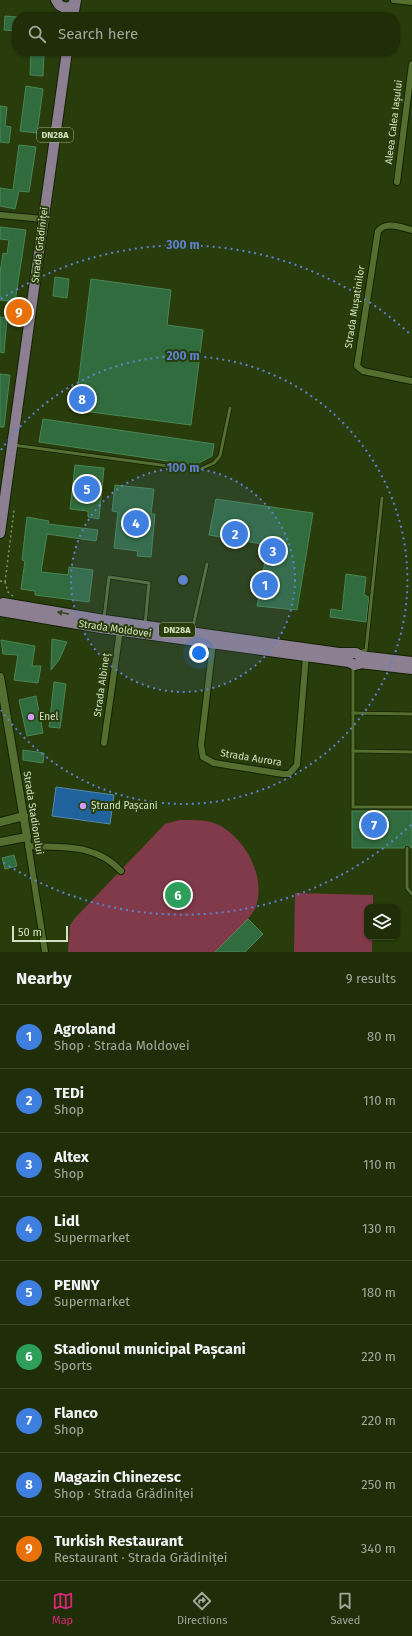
<!DOCTYPE html>
<html lang="en">
<head>
<meta charset="utf-8">
<style>
	:root { --surface:#1f2d08; --page:#273512; --text:#f1f3f6; --muted:#a1a89c; --line:#3c4929; --accent:#db2777 }
	body { margin:0; font-family:"Fira Sans",sans-serif; background:var(--page); color:var(--text) }
	.controls { position:absolute; right:12px; bottom:12px; display:grid; overflow:hidden; border-radius:8px; box-shadow:0 1px 3px #0004 }
	.controls button { width:36px; height:36px; display:grid; place-items:center; padding:0; border:0; border-bottom:1px solid var(--line); background:var(--surface); color:var(--text); font:20px sans-serif }
	.scale { position:absolute; left:12px; bottom:10px; width:56px; box-sizing:border-box; padding-left:4px; border:2px solid #d2e3c2; border-top:0; font-size:11px; line-height:14px; white-space:nowrap; color:#d2e3c2; -webkit-text-stroke:3px #293c0b; paint-order:stroke }
	.you { position:absolute; left:199px; top:653px; width:14px; height:14px; margin:-10px; border:3px solid #fff; border-radius:50%; background:#1a73e8; box-shadow:0 0 0 6px #1a73e833 }
	.badge { display:grid; place-items:center; width:26px; height:26px; border-radius:50%; background:var(--accent); color:#fff; font-size:13px; font-weight:700 }
	.pin { position:absolute; translate:-50% -50%; border:2px solid #fff; box-shadow:0 1px 4px #0006 }
	.list { margin:0; padding:0; list-style:none }
	h2 { display:flex; justify-content:space-between; align-items:center; height:52px; margin:0; padding:0 16px; font-size:17px }
	h2 small { font-size:13px; font-weight:400; color:var(--muted) }
	.list li { display:grid; grid-template-columns:26px 1fr auto; gap:12px; align-items:center; box-sizing:border-box; height:64px; padding:0 16px; border-top:1px solid var(--line) }
	.list b { display:block; font-size:15px; white-space:nowrap }
	.list p { margin:0; font-size:13px; white-space:nowrap; color:var(--muted) }
	.list em { font-size:13px; font-style:normal; color:var(--muted) }
	.icon { flex:none; width:22px; height:22px; fill:none; stroke:currentColor; stroke-width:2; stroke-linecap:round; stroke-linejoin:round }
	.map { position:relative; flex:none; width:412px; height:952px; overflow:hidden }
	.search { position:absolute; background:var(--surface); box-shadow:0 1px 3px #0004; left:12px; right:12px; top:12px; height:44px; display:flex; align-items:center; gap:10px; box-sizing:border-box; padding:0 14px; border-radius:16px; color:var(--muted); font-size:15px }
	.sheet { height:628px; background:var(--surface) }
	nav { display:flex; justify-content:space-around; align-items:center; box-sizing:border-box; height:56px; border-top:1px solid var(--line); background:var(--surface); font-size:11px; color:var(--muted) }
	nav a { display:grid; justify-items:center; gap:2px }
	nav .on { color:var(--accent) }
	.map>svg:first-child { display:block }
	.green { fill:#813a49 }
	.water { fill:#20629b; stroke:#5589a7 }
	.building { fill:#316c3e; stroke:#4a8656 }
	.lines { fill:none; stroke-linecap:round; stroke-linejoin:round }
	.service-casing { stroke:#142202; stroke-width:4.5 }
	.minor-casing { stroke:#142202; stroke-width:8 }
	.tertiary-casing { stroke:#142202; stroke-width:10 }
	.primary-casing { stroke:#142202; stroke-width:12 }
	.path { stroke:#81936b; stroke-width:1.5; stroke-dasharray:2 3; stroke-linecap:butt }
	.service { stroke:#546f30; stroke-width:3 }
	.minor { stroke:#546f30; stroke-width:6 }
	.tertiary { stroke:#546f30; stroke-width:8 }
	.primary { stroke:#8c7f91; stroke-width:10 }
	.oneway { fill:#38461f }
	.ring { fill:none; stroke:#5c82d0; stroke-width:2; stroke-dasharray:2 4 }
	.poi-dot { fill:#d29cfd; stroke:#293c0b; stroke-width:1.5 }
	.labels { text-anchor:middle; dominant-baseline:central; stroke-width:4; stroke-linejoin:round; paint-order:stroke }
	.shield { fill:#293c0b; stroke:#9fb18b; stroke-width:1 }
	.shield-label { font-size:9px; font-weight:bold; fill:#d2e3c2 }
	.street-label { font-size:10px; fill:#d2e3c2; stroke:#293c0b }
	.poi-label { font-size:10px; fill:#d2e3c2; stroke:#293c0b; text-anchor:start }
	.centre { fill:#5c82d0; stroke:#293c0b; stroke-width:2 }
	.ring-label { font-size:12px; text-anchor:middle; font-weight:bold; fill:#5c82d0; stroke:#293c0b; stroke-width:4; stroke-linejoin:round; paint-order:stroke }
</style>
</head>
<body>
<div class="map">
<svg width="412" height="952" viewBox="0 0 412 952">
	<rect width="100%" height="100%" fill="#293c0b"/>
	<g class="green">
		<path d="M179 820C194 820 212 819 224 828 247 843 264 876 257 903 256 909 251 915 248 919L263 934 245 952H68L70 925 76 917 165 824Z"/>
		<path d="M295 893 373 895V907H367V937H372V952H294Z"/>
	</g>
	<path class="water" d="M56 787 114 795 110 824 52 816Z"/>
	<g class="building">
		<path d="M5 16 17 17V31L4 30Z"/>
		<path d="M31 51H44L43 76 30 75Z"/>
		<path d="M26 86 43 89 37 133 20 131Z"/>
		<path d="M0 106 7 107 5 126 11 127 9 143 0 142Z"/>
		<path d="M19 145 36 147 29 192 19 191 15 209 0 206V188L13 190Z"/>
		<path d="M0 227 26 230 15 302 0 300V273L3 253 7 254 9 240 0 239Z"/>
		<path d="M55 277 69 279 67 298 53 296Z"/>
		<path d="M91 279 171 290 167 325 203 330 191 425 75 410Z"/>
		<path d="M0 317 7 318 4 353 0 352Z"/>
		<path d="M0 374 10 375 4 427H0Z"/>
		<path d="M43 419 214 444 212 456 195 465 39 442Z"/>
		<path d="M75 465 104 468 99 519 88 517V511L70 509Z"/>
		<path d="M115 485 154 489 151 514H155L151 557 137 556 138 551 114 548 118 512 112 511Z"/>
		<path d="M216 499 313 513 297 610 257 606 268 545 209 535Z"/>
		<path d="M27 517 49 521 48 524 98 530 96 541 47 534 41 572 68 575 69 567 93 570 89 602 35 595V591L21 589 25 561 22 560Z"/>
		<path d="M346 574 366 577 364 595 369 597 366 622 330 617 331 609 342 611Z"/>
		<path d="M52 639 67 642 59 660 51 670Z"/>
		<path d="M1 640 35 646 32 666H41L38 683 14 680 18 655 3 654Z"/>
		<path d="M54 682 66 684 60 728 49 727Z"/>
		<path d="M36 696 43 733 27 736 19 700Z"/>
		<path d="M23 750 44 753 43 763 23 760Z"/>
		<path d="M352 811H412V848L407 845 404 848H352Z"/>
		<path d="M14 855 17 866 5 869 2 858Z"/>
		<path d="M248 919 263 934 245 952H215Z"/>
	</g>
	<g class="lines">
		<defs>
			<g id="service">
				<path d="M13 445 198 470 214 463 220 456 230 408"/>
				<path d="M104 618 109 577 149 583 145 625"/>
				<path d="M192 631 207 564"/>
				<path d="M359 652 366 650 382 498"/>
				<path d="M353 666V807H412"/>
				<path d="M353 713 412 714"/>
				<path d="M353 751 412 752"/>
				<path d="M407 848V888L412 894"/>
			</g>
			<g id="minor">
				<path d="M394 0 412 2"/>
				<path d="M397 182 412 64"/>
				<path d="M0 215 43 219"/>
				<path d="M412 230C400 227 386 221 378 231L357 366 363 371 412 381"/>
				<path d="M213 643 201 745 203 757 214 763 283 774H289L297 765 306 655"/>
				<path d="M104 743 120 630"/>
				<path d="M27 837 45 952"/>
				<path d="M28 846C63 848 95 843 121 871"/>
			</g>
			<g id="tertiary">
				<path d="M0 677 27 837 0 842"/>
				<path d="M0 822 24 816"/>
			</g>
			<g id="primary">
				<path d="M56 0 59 5 65 8 72 6 75 0"/>
				<path d="M73 17 76 0"/>
				<path d="M0 533 67 51"/>
				<path d="M1 611 101 628 349 662 355 665 359 664 361 659 360 656 356 653H339L104 620 3 603"/>
				<path d="M360 656 412 662"/>
				<path d="M360 663 412 669"/>
			</g>
		</defs>
		<use href="#service" class="service-casing"/>
		<use href="#minor" class="minor-casing"/>
		<use href="#tertiary" class="tertiary-casing"/>
		<use href="#primary" class="primary-casing"/>
		<g class="path">
			<path d="M0 581 5 582 8 592 13 596"/>
			<path d="M5 582 14 510"/>
		</g>
		<use href="#service" class="service"/>
		<use href="#minor" class="minor"/>
		<use href="#tertiary" class="tertiary"/>
		<use href="#primary" class="primary"/>
	</g>
	<defs><path id="oneway-solid" d="M-6-.8H1V-3.2L6.5 0L1 3.2V.8H-6Z"/></defs>
	<use class="oneway" href="#oneway-solid" transform="translate(63 613) rotate(-170)"/>
	<circle cx="183" cy="580" r="112" fill="#5c82d0" fill-opacity=".12"/>
	<g class="ring">
		<circle cx="183" cy="580" r="112"/>
		<path d="M1 450A224 224 0 1 1 1 710"/>
		<path d="M411 825A335 335 0 0 1 1 861M1 299A335 335 0 0 1 411 335"/>
	</g>
	<g class="poi-dot">
		<circle cx="31" cy="717" r="4"/>
		<circle cx="83" cy="806" r="4"/>
	</g>
	<g class="labels">
		<g class="shield">
			<rect x="37" y="128" width="36" height="14" rx="3"/>
			<rect x="159" y="623" width="36" height="14" rx="3"/>
		</g>
		<g class="shield-label">
			<text x="55" y="135">DN28A</text>
			<text x="177" y="630">DN28A</text>
		</g>
		<g class="street-label">
			<text transform="translate(394 122) rotate(-83)">Aleea Calea Iașului</text>
			<text transform="translate(40 245) rotate(-83)">Strada Grădiniței</text>
			<text transform="translate(355 307) rotate(-81)">Strada Mușatinilor</text>
			<text transform="translate(115 629) rotate(8)">Strada Moldovei</text>
			<text transform="translate(102 685) rotate(-82)">Strada Albineț</text>
			<text transform="translate(251 758) rotate(9)">Strada Aurora</text>
			<text transform="translate(33 813) rotate(81)">Strada Stadionului</text>
		</g>
		<g class="poi-label">
			<text x="39" y="717">Enel</text>
			<text x="91" y="806">Ștrand Pașcani</text>
		</g>
	</g>
	<circle cx="183" cy="580" r="6" class="centre"/>
	<g class="ring-label">
		<text x="183" y="249">300 m</text>
		<text x="183" y="360">200 m</text>
		<text x="183" y="472">100 m</text>
	</g>
</svg>
<div class="controls">
<button><svg class="icon" aria-label="layers" viewBox="0 0 24 24"><path d="M12 4l9 5-9 5-9-5zM3 14l9 5 9-5"/></svg></button>
</div>
<div class="scale">50 m</div>
<div class="you"></div>
<div class="pin badge" style="left:265px;top:585px;background:#3f7fe0">1</div>
<div class="pin badge" style="left:235px;top:534px;background:#3f7fe0">2</div>
<div class="pin badge" style="left:273px;top:551px;background:#3f7fe0">3</div>
<div class="pin badge" style="left:136px;top:523px;background:#3f7fe0">4</div>
<div class="pin badge" style="left:87px;top:489px;background:#3f7fe0">5</div>
<div class="pin badge" style="left:178px;top:895px;background:#2e9e5b">6</div>
<div class="pin badge" style="left:374px;top:825px;background:#3f7fe0">7</div>
<div class="pin badge" style="left:82px;top:399px;background:#3f7fe0">8</div>
<div class="pin badge" style="left:19px;top:312px;background:#e8710a">9</div>
<div class="search"><svg class="icon" aria-label="search" viewBox="0 0 24 24"><circle cx="10" cy="10" r="6"/><path d="M15 15l6 6"/></svg>Search here</div>
</div>
<section class="sheet">
<h2>Nearby<small>9 results</small></h2>
<ul class="list">
<li><span class="badge" style="background:#3f7fe0">1</span><div><b>Agroland</b><p>Shop · Strada Moldovei</p></div><em>80 m</em></li>
<li><span class="badge" style="background:#3f7fe0">2</span><div><b>TEDi</b><p>Shop</p></div><em>110 m</em></li>
<li><span class="badge" style="background:#3f7fe0">3</span><div><b>Altex</b><p>Shop</p></div><em>110 m</em></li>
<li><span class="badge" style="background:#3f7fe0">4</span><div><b>Lidl</b><p>Supermarket</p></div><em>130 m</em></li>
<li><span class="badge" style="background:#3f7fe0">5</span><div><b>PENNY</b><p>Supermarket</p></div><em>180 m</em></li>
<li><span class="badge" style="background:#2e9e5b">6</span><div><b>Stadionul municipal Pașcani</b><p>Sports</p></div><em>220 m</em></li>
<li><span class="badge" style="background:#3f7fe0">7</span><div><b>Flanco</b><p>Shop</p></div><em>220 m</em></li>
<li><span class="badge" style="background:#3f7fe0">8</span><div><b>Magazin Chinezesc</b><p>Shop · Strada Grădiniței</p></div><em>250 m</em></li>
<li><span class="badge" style="background:#e8710a">9</span><div><b>Turkish Restaurant</b><p>Restaurant · Strada Grădiniței</p></div><em>340 m</em></li>
</ul>
</section>
<nav>
<a class="on"><svg class="icon" aria-label="map" viewBox="0 0 24 24"><path d="M3 6l6-2 6 2 6-2v14l-6 2-6-2-6 2zM9 4v14M15 6v14"/></svg>Map</a>
<a><svg class="icon" aria-label="directions" viewBox="0 0 24 24"><path d="M12 3l9 9-9 9-9-9zM9 14v-3h6M13 9l2 2-2 2"/></svg>Directions</a>
<a><svg class="icon" aria-label="saved" viewBox="0 0 24 24"><path d="M7 4h10v16l-5-4-5 4z"/></svg>Saved</a>
</nav>
</body>
</html>
